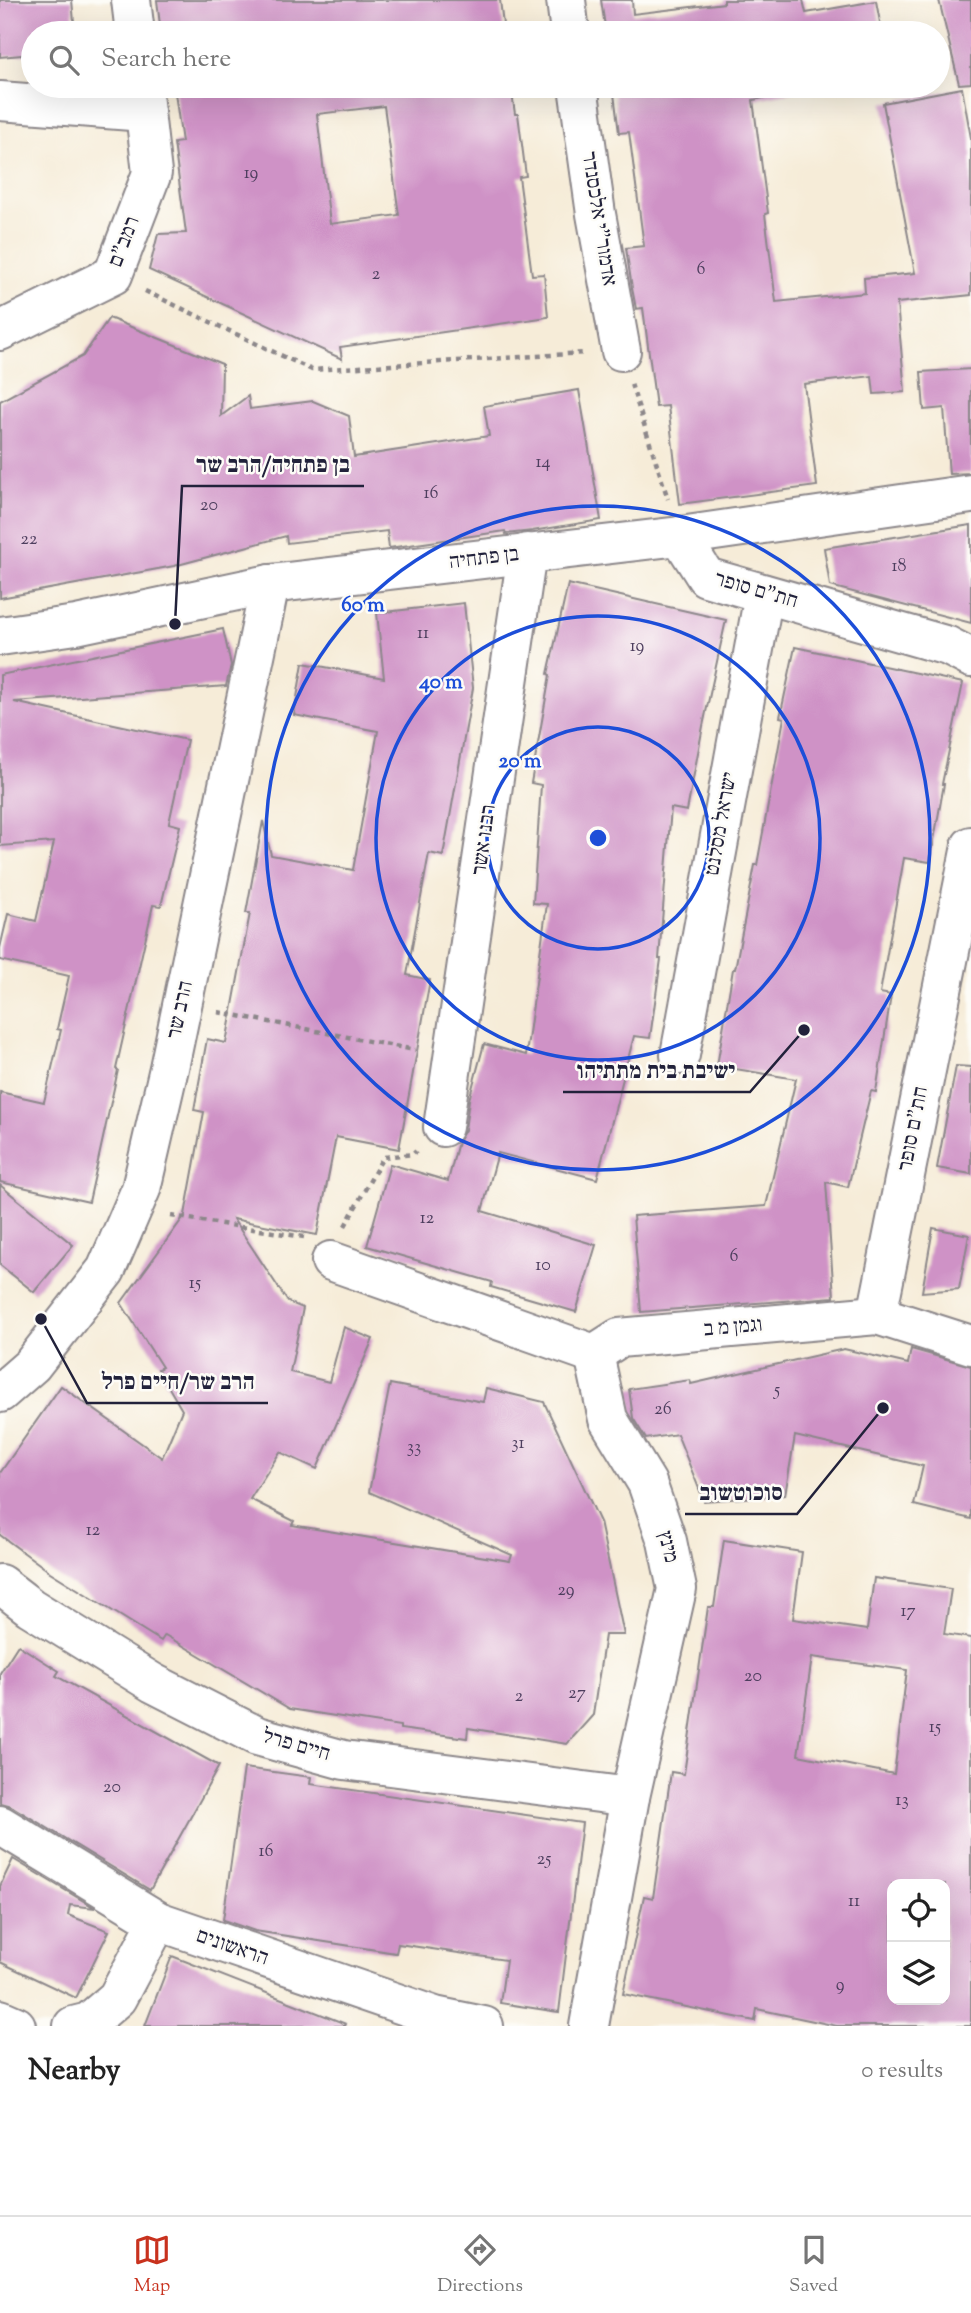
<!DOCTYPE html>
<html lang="en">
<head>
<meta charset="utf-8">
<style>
	:root { --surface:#fff; --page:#f6f6f6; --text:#222; --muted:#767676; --line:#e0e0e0; --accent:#c8321e }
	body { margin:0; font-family:"Sorts Mill Goudy","Frank Ruhl Libre",serif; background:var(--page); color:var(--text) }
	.controls { position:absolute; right:21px; bottom:21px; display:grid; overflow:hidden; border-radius:14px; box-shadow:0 7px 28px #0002 }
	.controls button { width:63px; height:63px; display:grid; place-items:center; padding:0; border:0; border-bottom:2px solid var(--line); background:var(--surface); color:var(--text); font:35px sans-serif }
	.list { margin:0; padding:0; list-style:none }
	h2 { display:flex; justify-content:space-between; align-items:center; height:91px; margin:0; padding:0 28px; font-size:30px }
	h2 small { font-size:23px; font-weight:400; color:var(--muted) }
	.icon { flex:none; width:38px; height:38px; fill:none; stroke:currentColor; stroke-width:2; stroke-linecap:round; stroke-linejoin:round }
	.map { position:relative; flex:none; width:971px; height:2026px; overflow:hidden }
	.search { position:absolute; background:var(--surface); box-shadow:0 7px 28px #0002; left:21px; right:21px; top:21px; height:77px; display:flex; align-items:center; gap:18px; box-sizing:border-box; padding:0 24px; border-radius:38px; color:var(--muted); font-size:26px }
	.sheet { height:189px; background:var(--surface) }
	nav { display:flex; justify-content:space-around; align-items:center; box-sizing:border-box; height:98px; border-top:2px solid var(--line); background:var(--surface); font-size:19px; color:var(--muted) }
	nav a { display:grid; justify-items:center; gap:4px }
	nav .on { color:var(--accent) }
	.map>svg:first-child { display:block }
	.building { fill:#cf92c6; fill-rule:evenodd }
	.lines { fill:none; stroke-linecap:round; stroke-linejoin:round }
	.minor-casing { stroke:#8c878a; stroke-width:42 }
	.path { stroke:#8c878a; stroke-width:4.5; stroke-dasharray:5 5; stroke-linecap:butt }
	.minor { stroke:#fff; stroke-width:38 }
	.ring { fill:none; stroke:#1d4ed8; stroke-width:3.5 }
	.labels { text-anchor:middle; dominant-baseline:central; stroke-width:5; stroke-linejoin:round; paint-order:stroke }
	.number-label { font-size:18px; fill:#4d3e5e }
	.street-label { font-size:21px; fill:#22223b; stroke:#fdfcf7 }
	.centre { fill:#1d4ed8; stroke:#fdfcf7; stroke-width:3.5 }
	.ring-label { font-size:21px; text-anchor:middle; font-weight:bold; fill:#1d4ed8; stroke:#fdfcf7; stroke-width:5; stroke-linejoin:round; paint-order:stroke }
	.leader { fill:none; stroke:#22223b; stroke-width:2.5 }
	.callout-dot { fill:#22223b; stroke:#fdfcf7; stroke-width:2.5 }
	.callout-label { font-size:23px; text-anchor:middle; font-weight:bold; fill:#22223b; stroke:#fdfcf7; stroke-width:5; stroke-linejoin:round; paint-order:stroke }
</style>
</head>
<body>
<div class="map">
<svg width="971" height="2026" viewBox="0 0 971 2026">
	<rect width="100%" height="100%" fill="#fdfcf7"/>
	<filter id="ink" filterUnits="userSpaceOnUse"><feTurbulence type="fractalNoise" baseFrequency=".0143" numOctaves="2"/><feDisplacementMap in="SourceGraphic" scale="14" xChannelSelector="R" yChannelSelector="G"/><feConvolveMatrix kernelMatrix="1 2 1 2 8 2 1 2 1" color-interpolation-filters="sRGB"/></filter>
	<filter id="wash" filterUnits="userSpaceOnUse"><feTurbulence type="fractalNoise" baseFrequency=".00686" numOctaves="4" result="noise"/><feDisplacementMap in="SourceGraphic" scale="28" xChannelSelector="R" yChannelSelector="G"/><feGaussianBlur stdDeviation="1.57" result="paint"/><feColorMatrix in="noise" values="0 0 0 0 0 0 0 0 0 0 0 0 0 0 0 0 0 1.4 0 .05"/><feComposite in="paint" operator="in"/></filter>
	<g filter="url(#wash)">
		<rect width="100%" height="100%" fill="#f6ecd8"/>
		<g id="blocks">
			<g class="building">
				<path d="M0 0H72L75 33H33V54L0 57Z"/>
				<path d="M157 0H500L504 33H161Z"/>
				<path d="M601 0H632L633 14 724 3V0H803L806 13 876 1 882 33H606Z"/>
				<path d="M939 0H971V83L959 84Z"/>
				<path d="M174 86H511L515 114H518L526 176 519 177 532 275 544 274 548 317 340 347 342 359 149 270 158 234 186 233 174 143 182 142ZM384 106 399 215 330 224 317 114Z"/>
				<path d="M613 86H822L753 100 768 213 765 214 776 302 865 293 864 278 915 273 883 103 962 88 971 138V295L897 303 905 392 874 394 872 376 804 384 817 486 680 504 668 406 656 407 643 308 636 309 632 288 626 248 644 246 629 132 619 133Z"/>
				<path d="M109 318 222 364 221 416 248 396 250 409 313 401 349 416 354 457 489 436 484 406 579 390 601 520 532 531 506 534 505 531 389 548 387 531 287 543 286 536 174 566 0 598V401L83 356Z"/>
				<path d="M971 369V473L949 474 944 408 924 410 921 372Z"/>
				<path d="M971 525V623L830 586 824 548Z"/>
				<path d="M568 584 726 620 703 726 687 811 671 808 659 959H661L650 1038 634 1036 597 1179 498 1153 482 1211 596 1245 576 1312 491 1287 492 1282 367 1246 390 1164 448 1181 458 1142 465 1130 469 1100 484 1044 526 1055 547 904 533 903 541 785 531 783 550 675 548 674Z"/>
				<path d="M464 603 473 688 443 856 429 853 407 975 430 980 399 1149 336 1137 317 1235 233 1219 288 1302 303 1308 290 1372 329 1382 344 1327 373 1339 317 1469 280 1452 250 1499 294 1521 292 1525 510 1561 512 1555 369 1492 390 1384 483 1402 486 1388 544 1402 600 1522 624 1635H605L593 1715 567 1744 468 1728 467 1738 400 1729V1726L290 1709 165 1635 161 1641 50 1572 0 1535V1473L61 1386 162 1458 182 1410 158 1369 162 1367 121 1303 185 1215 204 1112 194 1110 207 1039 226 1043 250 913H246L263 821 271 855 353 870 378 731 294 715 303 663 384 678 377 613Z"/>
				<path d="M223 629 231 665 226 686 14 702 187 740 169 823 180 826 161 906 153 905 116 1069 118 1070 89 1202 0 1182V1092L44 1102 61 1030 57 1029 69 976 0 960V948L8 914 36 921 54 842 0 846V675Z"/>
				<path d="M795 647 963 683 942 784H944L930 862 904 858 880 993 891 995 876 1092 871 1091 848 1187 826 1182 834 1297 641 1312 633 1216 766 1206 796 1079 717 1066 733 969H735L755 865H757L784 718 780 717Z"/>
				<path d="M956 1066 971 1067V1174L937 1168Z"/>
				<path d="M0 1185 73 1245 34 1292 0 1265Z"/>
				<path d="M933 1228 969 1235 959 1289 922 1292Z"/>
				<path d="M844 1349 908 1364 911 1349 971 1366V1519L914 1505 923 1466 795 1436 785 1495 704 1501 677 1434 646 1439 633 1418 629 1389 690 1380 691 1384Z"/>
				<path d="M724 1540 802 1552 793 1619 867 1630 874 1578 951 1589 944 1634 971 1638V2026H837L757 2009 755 2021 623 1994 644 1896 653 1898 671 1772 684 1774 708 1607H714ZM812 1657 907 1670 894 1774 798 1755ZM892 1884H945V2000H892Z"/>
				<path d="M18 1645 59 1671 56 1676 219 1766 150 1890 11 1806 0 1803V1673Z"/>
				<path d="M244 1768 311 1777 310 1784 582 1823 559 2012 500 2003 506 1960 398 1944 396 1953 255 1931 223 1920Z"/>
				<path d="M13 1859 95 1908 70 1905 68 1915 109 1931 76 1998 0 1962V1886Z"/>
				<path d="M172 1956 346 2024 345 2026H145Z"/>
			</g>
		</g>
	</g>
	<g filter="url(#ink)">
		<use href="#blocks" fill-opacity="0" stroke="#8c878a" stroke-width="2"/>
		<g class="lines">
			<defs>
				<g id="minor">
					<path d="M131 0 135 33"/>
					<path d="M566 0 570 33"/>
					<path d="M578 86 596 214 621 351"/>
					<path d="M0 101 145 112"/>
					<path d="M0 331 113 275 152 173 142 86"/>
					<path d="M680 536 706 577 948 646 971 658"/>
					<path d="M0 636 76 625 270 584 680 536 971 494"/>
					<path d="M971 846 877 1315 971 1345"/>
					<path d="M680 1055 764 594"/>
					<path d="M443 1127 527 553"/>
					<path d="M331 1261 594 1354"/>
					<path d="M594 1354 619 1338 877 1315"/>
					<path d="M0 1393 32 1365 106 1270 141 1189 169 1068 270 584"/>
					<path d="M0 1584 30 1607 153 1683 257 1736 344 1760 630 1797"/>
					<path d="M0 1825 158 1921 435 2016 484 2026"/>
					<path d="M0 2019 16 2026"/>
					<path d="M73 2026 89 2022 117 1998 158 1921"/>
					<path d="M589 2026 630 1797 677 1589 667 1541 647 1483 608 1419 594 1354"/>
				</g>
			</defs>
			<use href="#minor" class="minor-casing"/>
			<g class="path">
				<path d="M145 291 312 370 584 353"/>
				<path d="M631 384 668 499"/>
				<path d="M218 1012 415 1050"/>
				<path d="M171 1216 304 1237"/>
				<path d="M345 1226 383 1157 413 1154 416 1151"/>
			</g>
			<use href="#minor" class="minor"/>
		</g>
	</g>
	<g class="ring">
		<circle cx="598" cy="838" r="111"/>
		<circle cx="598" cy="838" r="222"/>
		<circle cx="598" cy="838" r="332"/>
	</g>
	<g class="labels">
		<g class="number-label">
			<text x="251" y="174">19</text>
			<text x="701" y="270">6</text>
			<text x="376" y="275">2</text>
			<text x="543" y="463">14</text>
			<text x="431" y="494">16</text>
			<text x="209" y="506">20</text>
			<text x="29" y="540">22</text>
			<text x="899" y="567">18</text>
			<text x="423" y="634">11</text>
			<text x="637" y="647">19</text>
			<text x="427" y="1219">12</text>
			<text x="734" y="1257">6</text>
			<text x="543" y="1266">10</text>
			<text x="195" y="1284">15</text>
			<text x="777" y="1391">5</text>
			<text x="663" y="1410">26</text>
			<text x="518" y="1444">31</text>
			<text x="414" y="1448">33</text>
			<text x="93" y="1531">12</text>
			<text x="566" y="1591">29</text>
			<text x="908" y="1612">17</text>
			<text x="753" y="1677">20</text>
			<text x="577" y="1694">27</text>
			<text x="519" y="1697">2</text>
			<text x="935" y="1728">15</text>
			<text x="112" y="1788">20</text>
			<text x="902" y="1801">13</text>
			<text x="266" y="1852">16</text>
			<text x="544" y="1860">25</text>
			<text x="854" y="1902">11</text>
			<text x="840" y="1986">9</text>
		</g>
		<g class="street-label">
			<text transform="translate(598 219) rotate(81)">אדמור"י אלכסנדר</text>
			<text transform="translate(125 242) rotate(-69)">רמב"ם</text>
			<text transform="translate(484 559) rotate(-7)">בן פתחיה</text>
			<text transform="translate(756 591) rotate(16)">חת"ם סופר</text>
			<text transform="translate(722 824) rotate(-80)">ישראל מסלנט</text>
			<text transform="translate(485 840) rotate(-82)">רבנו אשר</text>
			<text transform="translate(181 1010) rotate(-78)">הרב שר</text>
			<text transform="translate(914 1129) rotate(-79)">חת"ם סופר</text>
			<text transform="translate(733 1328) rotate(-5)">וגמן מ ב</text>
			<text transform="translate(667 1547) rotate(76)">מינץ</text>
			<text transform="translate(296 1746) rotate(16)">חיים פרל</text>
			<text transform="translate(232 1948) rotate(19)">הראשונים</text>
		</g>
	</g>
	<circle cx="598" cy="838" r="10" class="centre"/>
	<g class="ring-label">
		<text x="363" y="611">60 m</text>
		<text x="441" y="688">40 m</text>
		<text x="520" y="767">20 m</text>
	</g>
	<path class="leader" d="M175 624L182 486H364M804 1030L750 1092H563M41 1319L87 1403H268M883 1408L797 1514H685"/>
	<g class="callout-dot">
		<circle cx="175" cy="624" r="7"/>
		<circle cx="804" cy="1030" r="7"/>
		<circle cx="41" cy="1319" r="7"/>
		<circle cx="883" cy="1408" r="7"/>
	</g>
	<g class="callout-label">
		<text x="273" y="472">בן פתחיה/הרב שר</text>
		<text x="656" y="1078">ישיבת בית מתתיהו</text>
		<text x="178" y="1389">הרב שר/חיים פרל</text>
		<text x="741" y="1500">סוכוטשוב</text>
	</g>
</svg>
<div class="controls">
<button><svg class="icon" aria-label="locate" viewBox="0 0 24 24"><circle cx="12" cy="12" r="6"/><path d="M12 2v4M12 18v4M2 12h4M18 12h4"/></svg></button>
<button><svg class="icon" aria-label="layers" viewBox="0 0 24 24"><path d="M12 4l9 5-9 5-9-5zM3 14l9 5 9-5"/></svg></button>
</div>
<div class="search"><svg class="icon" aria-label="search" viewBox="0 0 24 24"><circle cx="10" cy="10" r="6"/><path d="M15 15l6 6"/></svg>Search here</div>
</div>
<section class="sheet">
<h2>Nearby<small>0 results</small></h2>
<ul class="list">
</ul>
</section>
<nav>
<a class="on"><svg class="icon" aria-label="map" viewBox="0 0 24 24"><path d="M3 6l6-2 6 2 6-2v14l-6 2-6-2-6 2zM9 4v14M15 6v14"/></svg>Map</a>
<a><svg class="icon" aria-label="directions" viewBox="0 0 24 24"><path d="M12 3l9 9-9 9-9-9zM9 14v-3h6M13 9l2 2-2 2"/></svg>Directions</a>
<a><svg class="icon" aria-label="saved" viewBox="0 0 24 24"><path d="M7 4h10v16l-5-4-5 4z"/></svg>Saved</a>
</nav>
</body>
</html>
